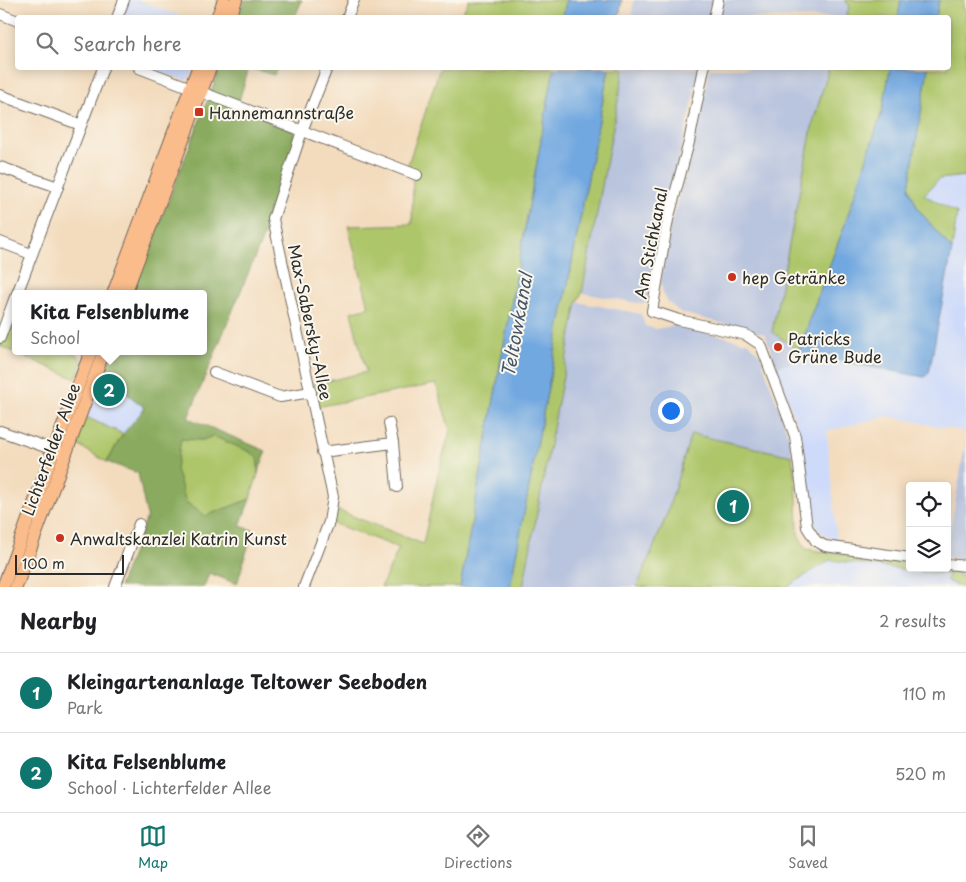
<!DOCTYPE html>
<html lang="en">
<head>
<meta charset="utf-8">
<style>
	:root { --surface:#fff; --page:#f2f2f2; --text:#202124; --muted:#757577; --line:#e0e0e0; --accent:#0f766e }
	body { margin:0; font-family:"Playpen Sans",sans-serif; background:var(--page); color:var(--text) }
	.controls { position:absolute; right:15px; bottom:15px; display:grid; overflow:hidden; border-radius:5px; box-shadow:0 2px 12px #0003 }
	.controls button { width:45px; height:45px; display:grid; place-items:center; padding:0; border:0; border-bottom:1px solid var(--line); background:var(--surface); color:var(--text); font:25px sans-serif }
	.scale { position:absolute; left:15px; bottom:12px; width:109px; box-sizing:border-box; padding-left:5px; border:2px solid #2b2b2b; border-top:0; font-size:14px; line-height:18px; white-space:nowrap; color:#2b2b2b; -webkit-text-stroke:4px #fbf7ec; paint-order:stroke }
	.you { position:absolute; left:670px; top:410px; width:18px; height:18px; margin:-12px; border:4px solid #fff; border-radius:50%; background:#1a73e8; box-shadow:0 0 0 8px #1a73e833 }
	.badge { display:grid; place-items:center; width:32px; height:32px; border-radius:50%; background:var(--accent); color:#fff; font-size:16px; font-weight:700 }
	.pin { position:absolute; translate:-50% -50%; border:2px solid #fff; box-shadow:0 1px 5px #0006 }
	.popup { position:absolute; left:12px; top:290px; width:195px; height:65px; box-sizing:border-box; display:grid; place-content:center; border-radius:5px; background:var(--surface); filter:drop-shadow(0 1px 4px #0005); font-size:16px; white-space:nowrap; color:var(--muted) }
	.popup b { font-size:19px; color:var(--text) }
	.popup::after { content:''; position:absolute; left:50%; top:100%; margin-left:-10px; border:10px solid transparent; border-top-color:var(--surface) }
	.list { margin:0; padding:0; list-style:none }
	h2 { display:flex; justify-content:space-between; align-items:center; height:65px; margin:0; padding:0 20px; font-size:21px }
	h2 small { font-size:16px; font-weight:400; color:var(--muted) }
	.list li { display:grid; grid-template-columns:32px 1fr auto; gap:15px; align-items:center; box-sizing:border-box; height:80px; padding:0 20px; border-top:1px solid var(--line) }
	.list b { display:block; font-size:19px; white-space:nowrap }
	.list p { margin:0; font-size:16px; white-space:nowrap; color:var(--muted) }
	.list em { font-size:16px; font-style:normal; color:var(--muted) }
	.icon { flex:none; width:28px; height:28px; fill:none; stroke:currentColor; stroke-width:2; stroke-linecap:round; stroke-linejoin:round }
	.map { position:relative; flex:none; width:966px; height:587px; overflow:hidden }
	.search { position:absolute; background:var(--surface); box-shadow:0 2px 12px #0003; left:15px; right:15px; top:15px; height:55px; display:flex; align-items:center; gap:12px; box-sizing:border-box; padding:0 18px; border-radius:5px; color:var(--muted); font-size:19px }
	.sheet { height:225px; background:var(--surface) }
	nav { display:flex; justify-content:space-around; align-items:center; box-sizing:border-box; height:70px; border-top:1px solid var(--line); background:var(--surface); font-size:14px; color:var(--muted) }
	nav a { display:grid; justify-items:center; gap:2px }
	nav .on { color:var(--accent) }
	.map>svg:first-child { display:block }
	.built { fill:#cedafa }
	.industrial { fill:#b9c4de }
	.green { fill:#aec66b; stroke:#6c784b }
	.forest { fill:#8aab5f; stroke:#5a6b45 }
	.water { fill:#72a8e0; stroke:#4e6a86 }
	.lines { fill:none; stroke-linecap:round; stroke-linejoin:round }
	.minor-casing { stroke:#71695e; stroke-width:12 }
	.major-casing { stroke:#71695e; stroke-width:14 }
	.minor { stroke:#fff; stroke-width:10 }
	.major { stroke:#fabc8b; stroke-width:12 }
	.poi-dot { fill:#c8321e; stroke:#fbf7ec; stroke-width:2 }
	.labels { text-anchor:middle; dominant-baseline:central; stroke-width:4; stroke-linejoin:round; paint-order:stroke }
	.poi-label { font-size:16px; fill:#2b2b2b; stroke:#fbf7ec; text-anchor:start }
	.street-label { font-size:16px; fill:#2b2b2b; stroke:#fbf7ec }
	.water-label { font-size:18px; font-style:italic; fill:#44576a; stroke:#fbf7ec }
</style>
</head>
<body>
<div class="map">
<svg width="966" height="587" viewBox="0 0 966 587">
	<rect width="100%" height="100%" fill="#fbf7ec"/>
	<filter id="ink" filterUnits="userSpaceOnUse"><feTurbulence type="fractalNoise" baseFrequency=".02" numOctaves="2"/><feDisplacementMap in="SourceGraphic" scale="10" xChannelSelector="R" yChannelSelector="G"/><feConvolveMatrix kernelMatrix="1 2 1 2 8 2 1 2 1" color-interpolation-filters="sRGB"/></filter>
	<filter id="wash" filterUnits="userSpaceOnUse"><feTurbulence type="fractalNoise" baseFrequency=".0096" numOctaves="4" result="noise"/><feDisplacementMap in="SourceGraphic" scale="20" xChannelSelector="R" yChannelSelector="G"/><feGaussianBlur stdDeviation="1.12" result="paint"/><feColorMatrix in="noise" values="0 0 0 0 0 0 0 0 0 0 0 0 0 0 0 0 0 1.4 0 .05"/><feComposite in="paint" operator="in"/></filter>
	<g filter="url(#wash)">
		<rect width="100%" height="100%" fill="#f3dcbe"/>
		<g class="built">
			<path d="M128 0H138L183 17 121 18Z"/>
			<path d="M149 68H195L187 81Z"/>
			<path d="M966 176V432L888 416 827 431 837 541 833 540 819 531 813 521 801 438 777 367 790 363 788 354 799 350 804 354 924 377 952 250 957 213 924 196 939 179Z"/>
			<path d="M101 373 145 408 123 434 84 416Z"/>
			<path d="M815 550 910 564V568H940L966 572V587H769Z"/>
		</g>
		<g class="industrial">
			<path d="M634 0H714L708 8 711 12 710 17 631 18Z"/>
			<path d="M723 0H845L850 6 845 17 719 18Z"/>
			<path d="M622 68H700L697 85 692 88 695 93 657 244 647 301 644 304 582 293Z"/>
			<path d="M710 68H829L813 123 772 332 799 350 788 354 791 363 777 367 765 334 681 313 669 303 663 294 661 281 670 228 698 127Z"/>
			<path d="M577 302 641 314 645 326 656 329 677 325 749 343 760 355 790 440 792 456 691 435 666 517 637 587H523Z"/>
			<path d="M966 440V560L947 557V549Z"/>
		</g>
		<g class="green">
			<path d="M469 0H566L563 17 460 18Z"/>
			<path d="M845 0H901L898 17 845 18 850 6Z"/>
			<path d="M939 0H964L963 8 966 9V176L939 179 924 195 957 213 952 250 918 209 909 188 928 68H948V18L936 17Z"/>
			<path d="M440 68H554L460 587H381L399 548 332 523 335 509 423 544 438 474 450 430 436 384 316 407 311 385 366 372 351 312 369 307 348 226 412 224 413 170 407 167Z"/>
			<path d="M609 68H624L582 293 577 302 523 587H510Z"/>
			<path d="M829 68H890L883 108 844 227 808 323 809 324 799 346V350L772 332 813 123Z"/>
			<path d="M11 327 15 329V351H70L78 355 82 361 76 379 0 346 6 330Z"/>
			<path d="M84 416 123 434 107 462 74 443Z"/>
			<path d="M691 434 792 456 797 495 798 534 806 549 910 564V568H911L907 570 830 560 787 587H637L666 517Z"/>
			<path d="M213 435 250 452 258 458V474L250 499 206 516 185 502 175 469 180 439 203 440Z"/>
			<path d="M921 568H940L958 571V576L966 577V587H960L947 581 948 574 921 572Z"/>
		</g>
		<g class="forest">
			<path d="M244 0H302L295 17H238Z"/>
			<path d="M220 68H277L274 75 249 68 237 107 294 131 297 137 269 223 188 418 266 451 258 474V458L250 452 213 436 203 440 181 439 176 469 186 502 205 516 250 499 240 526 253 530 237 584 209 573 204 587H119L147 517 138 473 107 462 123 434 145 408 101 373 110 351H203V294H132Z"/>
		</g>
		<g class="water">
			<path d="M566 0H622L619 17H563Z"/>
			<path d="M901 0H939L936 17H898Z"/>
			<path d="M554 68H609L510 587H460Z"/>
			<path d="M890 68H928L909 188 918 209 952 250 929 373 924 377 804 354 799 350 801 341H802L809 325 808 323 844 227 883 109Z"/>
		</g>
	</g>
	<g filter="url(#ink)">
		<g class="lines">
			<defs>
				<g id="minor">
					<path d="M0 14 18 21"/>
					<path d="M117 18 124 0"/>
					<path d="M347 18 354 0"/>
					<path d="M714 18 718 0"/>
					<path d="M139 68 417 175"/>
					<path d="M704 68 689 142 668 220 652 311 679 320 746 335 761 345 795 436 807 527 816 541 825 546 910 558"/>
					<path d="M0 95 81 125"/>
					<path d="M0 167 58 187"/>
					<path d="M0 242 31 254"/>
					<path d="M17 294 103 68"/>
					<path d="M0 338 15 297"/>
					<path d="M214 372 280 397 311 392"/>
					<path d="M389 423 393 443"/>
					<path d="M0 431 60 452"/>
					<path d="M322 452 393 443 397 487"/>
					<path d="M947 564 966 566"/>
					<path d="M115 587 139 524"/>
					<path d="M304 587 329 522 333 497 273 219 302 131 327 68"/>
				</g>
				<g id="major">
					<path d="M217 18 224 0"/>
					<path d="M229 18 236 0"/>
					<path d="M113 294 198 68"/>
					<path d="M125 294 210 68"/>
					<path d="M3 587 91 351"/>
					<path d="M16 587 104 351"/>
				</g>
			</defs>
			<use href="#minor" class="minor-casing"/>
			<use href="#major" class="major-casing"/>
			<use href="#minor" class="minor"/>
			<use href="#major" class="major"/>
		</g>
	</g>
	<g class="poi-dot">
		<rect x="194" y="107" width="10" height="10" rx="2.5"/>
		<circle cx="732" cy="277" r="5"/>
		<circle cx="778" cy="347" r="5"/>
		<circle cx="60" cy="538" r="5"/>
	</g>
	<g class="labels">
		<g class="poi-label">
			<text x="209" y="112">Hannemannstraße</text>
			<text x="742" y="277">hep Getränke</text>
			<text x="788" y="338">Patricks<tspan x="788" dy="18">Grüne Bude</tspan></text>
			<text x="70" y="538">Anwaltskanzlei Katrin Kunst</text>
		</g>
		<g class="street-label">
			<text transform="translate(650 243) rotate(-79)">Am Stichkanal</text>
			<text transform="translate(311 322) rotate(78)">Max-Sabersky-Allee</text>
			<text transform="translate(50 449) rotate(-70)">Lichterfelder Allee</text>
		</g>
		<g class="water-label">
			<text transform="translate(516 325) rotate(-80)">Teltowkanal</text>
		</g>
	</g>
</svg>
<div class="controls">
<button><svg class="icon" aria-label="locate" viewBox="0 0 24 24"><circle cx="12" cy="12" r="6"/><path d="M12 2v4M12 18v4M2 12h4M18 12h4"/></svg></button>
<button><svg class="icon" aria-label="layers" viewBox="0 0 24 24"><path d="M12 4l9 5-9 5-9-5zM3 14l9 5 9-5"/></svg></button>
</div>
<div class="scale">100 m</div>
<div class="you"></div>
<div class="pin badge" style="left:733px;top:506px">1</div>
<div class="pin badge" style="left:109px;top:390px">2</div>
<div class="popup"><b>Kita Felsenblume</b>School</div>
<div class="search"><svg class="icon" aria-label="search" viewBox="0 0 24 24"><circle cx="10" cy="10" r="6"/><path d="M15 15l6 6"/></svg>Search here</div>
</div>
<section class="sheet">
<h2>Nearby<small>2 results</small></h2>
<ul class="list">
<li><span class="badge">1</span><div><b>Kleingartenanlage Teltower Seeboden</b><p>Park</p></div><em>110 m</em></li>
<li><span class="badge">2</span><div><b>Kita Felsenblume</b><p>School · Lichterfelder Allee</p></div><em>520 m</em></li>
</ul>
</section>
<nav>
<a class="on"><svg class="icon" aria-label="map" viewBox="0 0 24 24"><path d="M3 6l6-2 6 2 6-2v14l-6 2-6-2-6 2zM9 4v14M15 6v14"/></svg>Map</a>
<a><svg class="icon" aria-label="directions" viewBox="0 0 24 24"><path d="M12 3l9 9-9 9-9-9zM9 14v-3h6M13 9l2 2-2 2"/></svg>Directions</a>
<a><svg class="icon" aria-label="saved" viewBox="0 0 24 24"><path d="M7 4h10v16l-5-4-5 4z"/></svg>Saved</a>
</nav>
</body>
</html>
